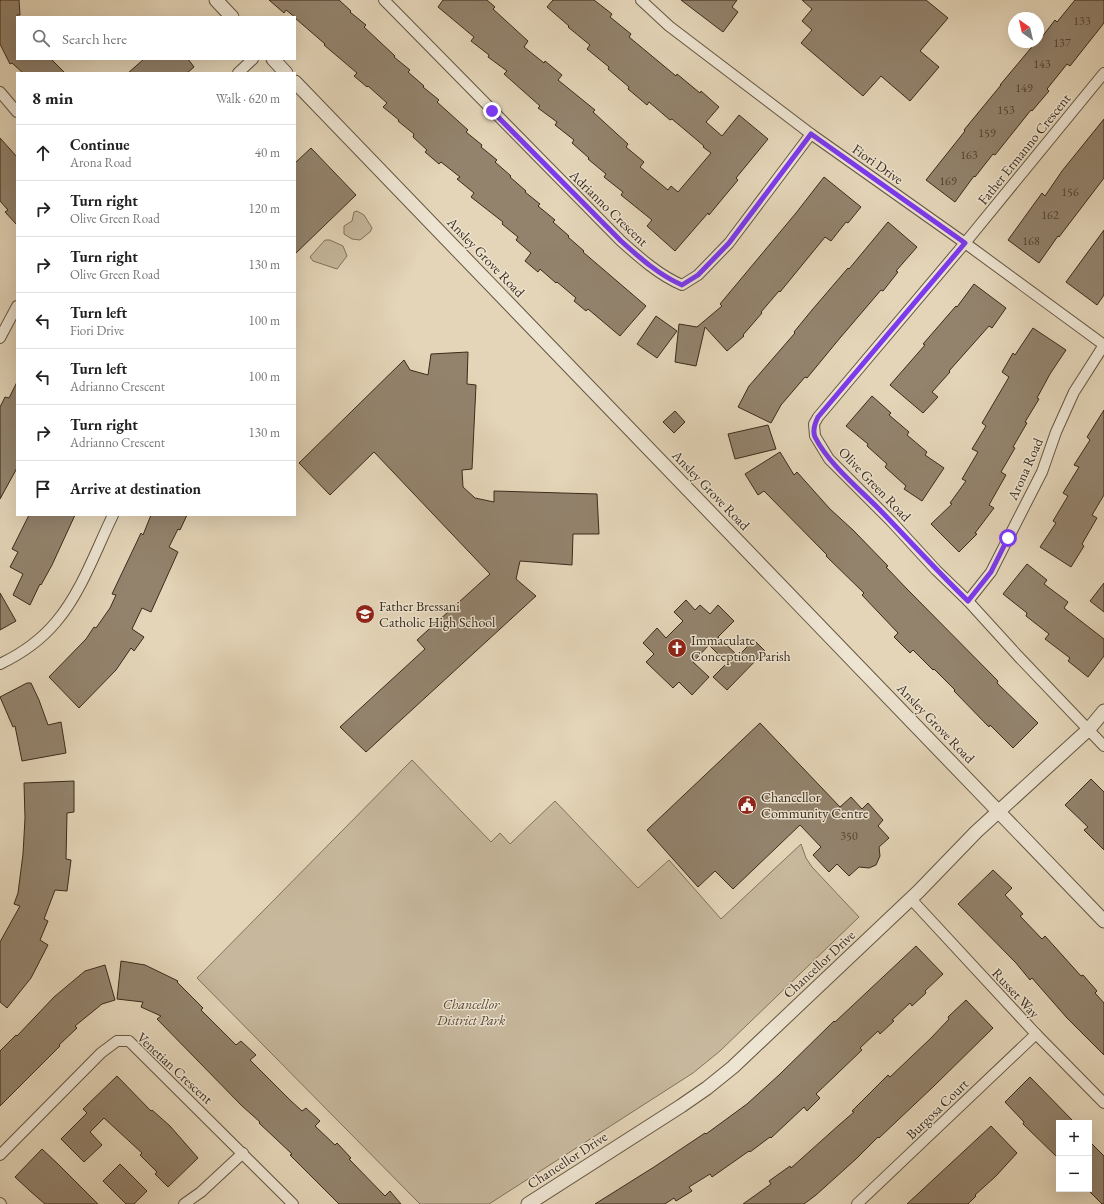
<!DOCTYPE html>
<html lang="en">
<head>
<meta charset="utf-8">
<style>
	:root { --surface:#fff; --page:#f2f2f2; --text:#222; --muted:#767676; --line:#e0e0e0 }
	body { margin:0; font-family:"EB Garamond",serif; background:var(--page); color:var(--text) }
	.controls { position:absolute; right:12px; bottom:12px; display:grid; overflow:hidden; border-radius:0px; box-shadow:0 4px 16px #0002 }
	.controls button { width:36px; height:36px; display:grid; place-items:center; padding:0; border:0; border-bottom:1px solid var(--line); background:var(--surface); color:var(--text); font:20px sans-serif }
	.compass { position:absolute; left:1008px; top:12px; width:36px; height:36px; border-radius:50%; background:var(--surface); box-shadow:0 4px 16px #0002; rotate:326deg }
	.stop { position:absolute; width:12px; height:12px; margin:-9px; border:3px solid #7c3aed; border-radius:50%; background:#fff }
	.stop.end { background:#7c3aed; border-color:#fff; box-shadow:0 1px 4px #0008 }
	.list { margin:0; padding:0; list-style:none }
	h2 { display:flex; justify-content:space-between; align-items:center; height:52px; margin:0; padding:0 16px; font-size:17px }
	h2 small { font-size:13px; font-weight:400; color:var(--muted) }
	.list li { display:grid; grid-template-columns:26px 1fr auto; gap:12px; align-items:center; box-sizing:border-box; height:56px; padding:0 16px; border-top:1px solid var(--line) }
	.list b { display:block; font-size:15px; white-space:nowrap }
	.list p { margin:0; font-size:13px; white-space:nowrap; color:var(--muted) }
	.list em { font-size:13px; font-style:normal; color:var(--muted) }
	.icon { flex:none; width:22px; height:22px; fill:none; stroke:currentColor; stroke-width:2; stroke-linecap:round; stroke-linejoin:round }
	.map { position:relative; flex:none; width:1104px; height:1204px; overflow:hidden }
	.search { position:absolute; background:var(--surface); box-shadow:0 4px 16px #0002; left:16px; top:16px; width:280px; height:44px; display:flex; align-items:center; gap:10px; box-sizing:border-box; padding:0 14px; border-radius:0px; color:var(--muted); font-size:15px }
	.panel { position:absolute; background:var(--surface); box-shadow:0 4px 16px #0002; left:16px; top:72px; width:280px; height:444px; border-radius:0px }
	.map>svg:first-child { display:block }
	.green { fill:#c7b89d; stroke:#81725c }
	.building { fill:#93836d; stroke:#3b2b1b }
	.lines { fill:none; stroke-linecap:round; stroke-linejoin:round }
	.minor-casing { stroke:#655642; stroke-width:12 }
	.tertiary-casing { stroke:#655642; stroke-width:15 }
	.minor { stroke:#ede4d1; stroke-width:10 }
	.tertiary { stroke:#ede4d1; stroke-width:13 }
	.route { stroke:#7c3aed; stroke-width:5 }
	.labels { text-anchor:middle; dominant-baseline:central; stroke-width:3; stroke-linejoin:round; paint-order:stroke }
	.number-label { font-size:12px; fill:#514130 }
	.street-label { font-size:14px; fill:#3b2b1b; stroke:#ede4d1 }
	.poi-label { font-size:14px; fill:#3b2b1b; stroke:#ede4d1; text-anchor:start }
	.park-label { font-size:14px; font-style:italic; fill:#574735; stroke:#ede4d1 }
</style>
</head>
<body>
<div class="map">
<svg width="1104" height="1204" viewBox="0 0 1104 1204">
	<rect width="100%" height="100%" fill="#e4d5b8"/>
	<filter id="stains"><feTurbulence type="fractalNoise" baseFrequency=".005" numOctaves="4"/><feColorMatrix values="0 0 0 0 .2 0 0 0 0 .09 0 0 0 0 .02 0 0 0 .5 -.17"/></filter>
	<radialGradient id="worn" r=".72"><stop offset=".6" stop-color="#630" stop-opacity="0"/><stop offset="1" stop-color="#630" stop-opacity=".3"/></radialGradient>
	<g class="green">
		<path d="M357 211 364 215 372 228 370 232 360 240 352 239 344 234V226L352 221 354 212Z"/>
		<path d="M325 240H330L343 246 347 256 337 269 313 261 310 257Z"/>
		<path d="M412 760 491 842 500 833 510 844 555 801 638 888 669 860 721 919 801 844 806 858 812 867 859 917 720 1051 693 1073 489 1204H420L197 978Z"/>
	</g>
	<g class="building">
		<path d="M0 0H19L20 15H17V59H51L65 73H23L12 63 10 64 0 44Z"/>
		<path d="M269 0H339L351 11 350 12 366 25 364 27 395 56 394 57 410 70 408 72 424 86 423 87 439 100 437 102 468 130 466 132 482 145 481 147 497 160 495 162 511 176 510 177 526 191 525 192 540 204 538 206 555 220 553 222 569 236 568 237 584 251 583 252 646 306 620 336 588 309 586 311 574 301 576 298 557 282 556 283 540 269 538 272 525 261 531 253 516 240 518 237 502 224 503 222 471 197 474 193 457 179 460 177 441 162 439 164 425 152 427 150 413 137 414 134 398 121 399 120 383 107 387 103 368 86 367 87 354 76 357 73 324 45 325 44 295 18V17L286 10 284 13Z"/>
		<path d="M443 0H487L495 7 493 9 528 41 524 47 544 63 545 61 562 75 558 80 595 110 593 112 628 144 626 147 644 162 640 167 668 190 671 186 678 192 711 153 703 147 704 146 672 119 670 120 649 102 647 105 628 89 629 87 608 69 609 67 587 49 590 45 568 27 569 26 547 7 553 0H594L612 14 610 17 631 34 629 37 676 76 677 74 700 93 701 91 719 107 706 122 722 136 739 115 768 139 736 178 738 180 723 198 709 215 708 213 675 251 647 226 652 220 621 195 623 192 604 177 606 174 588 159 589 158 572 143 574 140 555 125 557 122 538 108 540 106 504 74 507 71 488 57 489 55 471 41 474 37 438 7Z"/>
		<path d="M681 0H737L732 7 738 12 723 32Z"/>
		<path d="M802 0H926L948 18 920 51 939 67 910 101 881 76 863 96 801 43 812 30 802 21 812 9Z"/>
		<path d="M1075 0H1104V23L1070 66 1067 64 1047 89 1049 91 1032 111 1031 110 995 155 993 154 975 177 974 176 955 202 926 180 965 131 964 130 1001 85H1000L1036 42H1038L1055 20 1057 22Z"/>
		<path d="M144 59H188L194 67 187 73H128Z"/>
		<path d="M1104 119V178L1059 237 1058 236 1039 263 1008 240 1042 193 1045 196 1062 171Z"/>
		<path d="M0 138 17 157V225L5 212 8 210 0 201Z"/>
		<path d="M311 148 356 195 295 254V163Z"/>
		<path d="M824 177 861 207 848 223 846 222 831 241 825 237 780 292 779 291 761 312 762 313 743 335 744 336 727 351 705 327 696 366 675 362 679 324 697 327 722 306 720 304 796 213Z"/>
		<path d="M888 222 917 247 896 271 898 272 883 291 881 290 840 338 807 378 805 377 781 405 771 423 738 407 749 386 795 333 794 332 812 310 848 268 849 269Z"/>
		<path d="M1104 230V295L1097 305 1066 282Z"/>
		<path d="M974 284 1006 308 992 328 989 326 949 371 950 372 932 392 938 397 923 413 890 385 925 345 923 344 956 306 957 307Z"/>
		<path d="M656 316 677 331 657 358 637 344Z"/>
		<path d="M1033 328 1066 350 1050 374 1037 398 1039 399 1025 422 1027 423 1013 447 1015 448 1001 472 1006 475 989 505 994 508 975 533 977 534 959 552 931 524 952 504 950 503 966 481 962 479 978 452 972 449 986 426 982 423 1009 377 1002 372 1013 353 1015 355Z"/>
		<path d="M468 352 467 384 476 385 472 469 462 470 463 487 475 498 494 502V491L597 494 599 534H573L572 565 520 561 516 579 536 596 366 752 340 727 425 649 417 640 490 574 374 452 330 495 299 463 404 360 410 370 428 375 431 354Z"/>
		<path d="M17 382V468L0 499V407L5 397 9 398Z"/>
		<path d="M872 396 891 413 889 415 909 432 907 435 927 452 925 455 944 468 922 501 904 489 906 486 885 467 887 464 867 446 868 444 846 426Z"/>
		<path d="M1104 410V495L1092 515 1097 518 1082 544 1084 546 1071 567 1040 547 1056 523 1053 521 1068 496 1063 493 1079 467 1074 465 1090 440 1087 437Z"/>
		<path d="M675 411 685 422 674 433 663 422Z"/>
		<path d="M768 425 776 449 735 459 728 434Z"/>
		<path d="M780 452 794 475 797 472 830 509 853 530 888 566 886 567 907 589 998 681 997 683 1038 723 1013 748 990 725 989 727 954 691 955 690 934 669 933 670 913 650 910 653 894 637 898 633 862 595 864 593 826 556 827 555 764 491 758 495 745 474Z"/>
		<path d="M29 515H75L52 565 41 585 40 584 30 605 13 595 23 574 10 567 18 552 12 549Z"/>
		<path d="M151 515H187L180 530 178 529 169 547 178 552 151 612 142 608 132 629 144 637 134 651 131 648 116 670 79 708 49 677 86 639 94 627 96 628 110 608 116 595 112 594 141 533 143 535Z"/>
		<path d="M1027 564 1047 580 1044 584 1068 602 1064 608 1104 639V656L1088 677 1068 661 1070 658 1045 639 1049 634 1026 616 1027 613 1003 594Z"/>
		<path d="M1104 583V612L1090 601Z"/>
		<path d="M0 593 16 621 0 630Z"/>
		<path d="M686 600 695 610 700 605 710 614 718 605 734 621 718 637 738 656 754 640 765 651 727 690 713 677 727 663 709 645 693 662 709 677 692 695 679 682 673 688 646 662 654 654 643 643 657 628 666 638 683 621 674 612Z"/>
		<path d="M27 683H31L39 700 48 725 61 722 66 753 22 761 15 726 13 727 0 697Z"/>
		<path d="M760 723 840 807 851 797 862 809 868 803 883 820 878 826 889 838 879 847 880 856 876 865 869 868 859 867 849 876 837 864 829 872 813 855 821 847 800 825 733 889 715 871 698 887 647 830Z"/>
		<path d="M1091 779 1104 792V850L1084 830 1088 827 1065 805Z"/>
		<path d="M74 781V812L67 813 66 859 71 860 67 891 55 890 44 919 48 921 40 940 48 945 31 978 7 1008 0 1002V942L20 906 14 904 18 893 23 854 25 818 24 783Z"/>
		<path d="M993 870 1012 888 1005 895 1023 914 1020 916 1042 939 1045 936 1081 976 1083 975 1097 991 1095 993 1104 1003V1055L1067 1018 1032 978 1030 980 1016 963 958 904Z"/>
		<path d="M916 946 943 974 925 991 926 993 912 1006 910 1003 892 1020 894 1021 880 1034 878 1031 860 1048 862 1050 816 1094 820 1098 807 1111 804 1107 771 1138 770 1137 750 1152 749 1151 712 1177 710 1174 689 1187 692 1191 676 1201 674 1198 665 1204H595L654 1167 705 1133 706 1134 747 1104 779 1075 834 1021 835 1022Z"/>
		<path d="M121 961 145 965 178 981 177 982 203 1008 201 1010 236 1045 241 1041 256 1055 250 1060 290 1100 302 1111 306 1108 320 1121 315 1126 335 1145 337 1143 351 1158 349 1159 385 1196 390 1191 401 1204H339L290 1155 292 1154 259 1123 260 1122 242 1106 157 1019 161 1016 141 1007 143 1002 117 999Z"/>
		<path d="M105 965 115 1000 102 1004 75 1026 77 1028 59 1045 60 1046 0 1106V1051L16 1035 17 1036 54 997 85 971Z"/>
		<path d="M966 1000 993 1028 934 1086 879 1138 878 1137 856 1159 816 1195 804 1204H743L771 1184 769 1181 790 1166 791 1168 839 1125 854 1112 852 1111 888 1075 890 1077 931 1038 949 1019 948 1017Z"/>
		<path d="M117 1076 151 1111 152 1110 170 1126 198 1158 168 1187 155 1174 157 1172 140 1155 142 1153 104 1118 90 1132 102 1145 84 1162 61 1139 87 1113 83 1109Z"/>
		<path d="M1030 1077 1075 1123H1059V1159L1023 1124 1024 1122 1005 1102Z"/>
		<path d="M991 1126 1017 1153 996 1176 975 1195 976 1196 968 1204H907Z"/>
		<path d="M1089 1141 1104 1156V1204H1102L1089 1191Z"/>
		<path d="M42 1149 59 1165 98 1204H45L30 1191 15 1177Z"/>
		<path d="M120 1164 147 1191 134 1204H126L103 1181Z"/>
	</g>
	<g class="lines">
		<defs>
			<g id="minor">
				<path d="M384 0 621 241C640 258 659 275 682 285L698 275 729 243 811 134"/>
				<path d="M641 0 669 26 811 134 965 243 1104 345"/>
				<path d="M238 73 253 59"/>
				<path d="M1104 73 965 243 818 417 814 424 815 436 829 459 891 521 936 570 968 601 1018 656 1104 746"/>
				<path d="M0 92 17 112"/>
				<path d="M0 338 17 306"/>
				<path d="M968 601 991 572 1042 472 1056 432 1074 392 1104 345"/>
				<path d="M0 664C21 654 41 640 56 622 81 593 96 550 113 515"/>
				<path d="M911 899 1036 1034 1104 1103"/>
				<path d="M0 1155 101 1053 117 1041H129L293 1204"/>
				<path d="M0 1203 1 1204"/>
				<path d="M184 1204 201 1192 243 1153"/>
				<path d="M857 1204 1036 1034"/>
			</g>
			<g id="tertiary">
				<path d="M216 0 232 17"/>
				<path d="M273 59 286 73"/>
				<path d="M295 82 1104 921"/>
				<path d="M528 1204 681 1106 707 1088 733 1067 919 891 976 832 1089 729 1104 711"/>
			</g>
		</defs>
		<use href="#minor" class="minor-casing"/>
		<use href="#tertiary" class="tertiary-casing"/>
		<use href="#minor" class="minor"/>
		<use href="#tertiary" class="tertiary"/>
	</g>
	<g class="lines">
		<path class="route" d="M492 111 621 241C640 258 659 275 682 285L698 275 729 243 811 134 965 243 818 417C815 423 812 430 815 437 828 463 858 488 878 508 908 539 937 571 968 601L991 572 1008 538"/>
	</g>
	<defs>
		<symbol id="school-disc" viewBox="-11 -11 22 22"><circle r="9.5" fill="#8f2418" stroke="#ede4d1"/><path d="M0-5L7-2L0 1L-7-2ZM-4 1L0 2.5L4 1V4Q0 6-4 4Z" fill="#fff"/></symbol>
		<symbol id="church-disc" viewBox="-11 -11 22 22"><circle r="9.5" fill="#8f2418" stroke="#ede4d1"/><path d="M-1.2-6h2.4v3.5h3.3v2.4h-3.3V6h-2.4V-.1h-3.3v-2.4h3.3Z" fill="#fff"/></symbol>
		<symbol id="civic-disc" viewBox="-11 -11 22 22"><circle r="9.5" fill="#8f2418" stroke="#ede4d1"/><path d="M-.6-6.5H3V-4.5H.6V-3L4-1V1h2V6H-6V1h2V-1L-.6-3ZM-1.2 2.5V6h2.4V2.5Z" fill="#fff"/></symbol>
	</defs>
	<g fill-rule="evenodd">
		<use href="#school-disc" x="354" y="603" width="22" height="22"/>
		<use href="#church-disc" x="666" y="637" width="22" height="22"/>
		<use href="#civic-disc" x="736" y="794" width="22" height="22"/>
	</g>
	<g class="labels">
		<g class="number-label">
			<text x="1082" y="21">133</text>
			<text x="1062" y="43">137</text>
			<text x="1042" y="64">143</text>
			<text x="1024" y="88">149</text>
			<text x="1006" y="110">153</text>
			<text x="987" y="133">159</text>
			<text x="969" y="155">163</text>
			<text x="948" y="181">169</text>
			<text x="1070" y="192">156</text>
			<text x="1050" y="215">162</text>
			<text x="1031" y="241">168</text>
			<text x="849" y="836">350</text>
		</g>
		<g class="street-label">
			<text transform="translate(1024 149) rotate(-51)">Father Ermanno Crescent</text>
			<text transform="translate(878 164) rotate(35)">Fiori Drive</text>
			<text transform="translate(609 208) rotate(44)">Adrianno Crescent</text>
			<text transform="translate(486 257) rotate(46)">Ansley Grove Road</text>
			<text transform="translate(1025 469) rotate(-66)">Arona Road</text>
			<text transform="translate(875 484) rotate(46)">Olive Green Road</text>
			<text transform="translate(711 490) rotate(46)">Ansley Grove Road</text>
			<text transform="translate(936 723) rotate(46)">Ansley Grove Road</text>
			<text transform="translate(819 964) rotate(-43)">Chancellor Drive</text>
			<text transform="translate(1016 993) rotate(47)">Russet Way</text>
			<text transform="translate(175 1068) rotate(43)">Venetian Crescent</text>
			<text transform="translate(937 1109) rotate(-44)">Burgosa Court</text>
			<text transform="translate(567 1160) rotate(-33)">Chancellor Drive</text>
		</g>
		<g class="poi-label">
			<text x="379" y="606">Father Bressani<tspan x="379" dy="16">Catholic High School</tspan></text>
			<text x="691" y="640">Immaculate<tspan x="691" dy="16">Conception Parish</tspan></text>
			<text x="761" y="797">Chancellor<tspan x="761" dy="16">Community Centre</tspan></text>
		</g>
		<g class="park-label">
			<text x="471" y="1004">Chancellor<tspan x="471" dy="16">District Park</tspan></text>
		</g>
	</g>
	<rect width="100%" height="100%" filter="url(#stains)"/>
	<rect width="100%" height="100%" fill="url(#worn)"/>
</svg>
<div class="controls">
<button>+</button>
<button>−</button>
</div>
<svg class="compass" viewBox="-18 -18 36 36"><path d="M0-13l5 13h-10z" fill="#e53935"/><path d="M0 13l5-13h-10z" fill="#767676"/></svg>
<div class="stop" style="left:1008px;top:538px"></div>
<div class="stop end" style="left:492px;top:111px"></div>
<div class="search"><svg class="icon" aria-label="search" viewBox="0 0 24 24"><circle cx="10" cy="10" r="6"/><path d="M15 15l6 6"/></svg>Search here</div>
<section class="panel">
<h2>8 min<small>Walk · 620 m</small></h2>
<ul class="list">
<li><svg class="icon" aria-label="ahead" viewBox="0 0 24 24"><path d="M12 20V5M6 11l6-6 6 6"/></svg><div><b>Continue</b><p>Arona Road</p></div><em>40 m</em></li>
<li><svg class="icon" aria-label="right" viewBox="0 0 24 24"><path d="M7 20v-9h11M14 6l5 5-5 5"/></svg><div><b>Turn right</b><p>Olive Green Road</p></div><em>120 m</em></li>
<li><svg class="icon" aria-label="right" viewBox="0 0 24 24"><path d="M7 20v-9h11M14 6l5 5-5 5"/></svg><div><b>Turn right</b><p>Olive Green Road</p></div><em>130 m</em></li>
<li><svg class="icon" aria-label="left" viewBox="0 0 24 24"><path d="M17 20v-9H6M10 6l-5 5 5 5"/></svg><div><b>Turn left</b><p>Fiori Drive</p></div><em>100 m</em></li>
<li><svg class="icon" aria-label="left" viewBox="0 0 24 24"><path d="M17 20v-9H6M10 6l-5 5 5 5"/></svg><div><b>Turn left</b><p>Adrianno Crescent</p></div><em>100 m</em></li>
<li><svg class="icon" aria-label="right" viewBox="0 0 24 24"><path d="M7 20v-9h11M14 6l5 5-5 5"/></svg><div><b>Turn right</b><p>Adrianno Crescent</p></div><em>130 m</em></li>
<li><svg class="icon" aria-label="arrive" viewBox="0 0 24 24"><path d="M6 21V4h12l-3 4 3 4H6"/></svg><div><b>Arrive at destination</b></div></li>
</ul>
</section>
</div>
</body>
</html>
